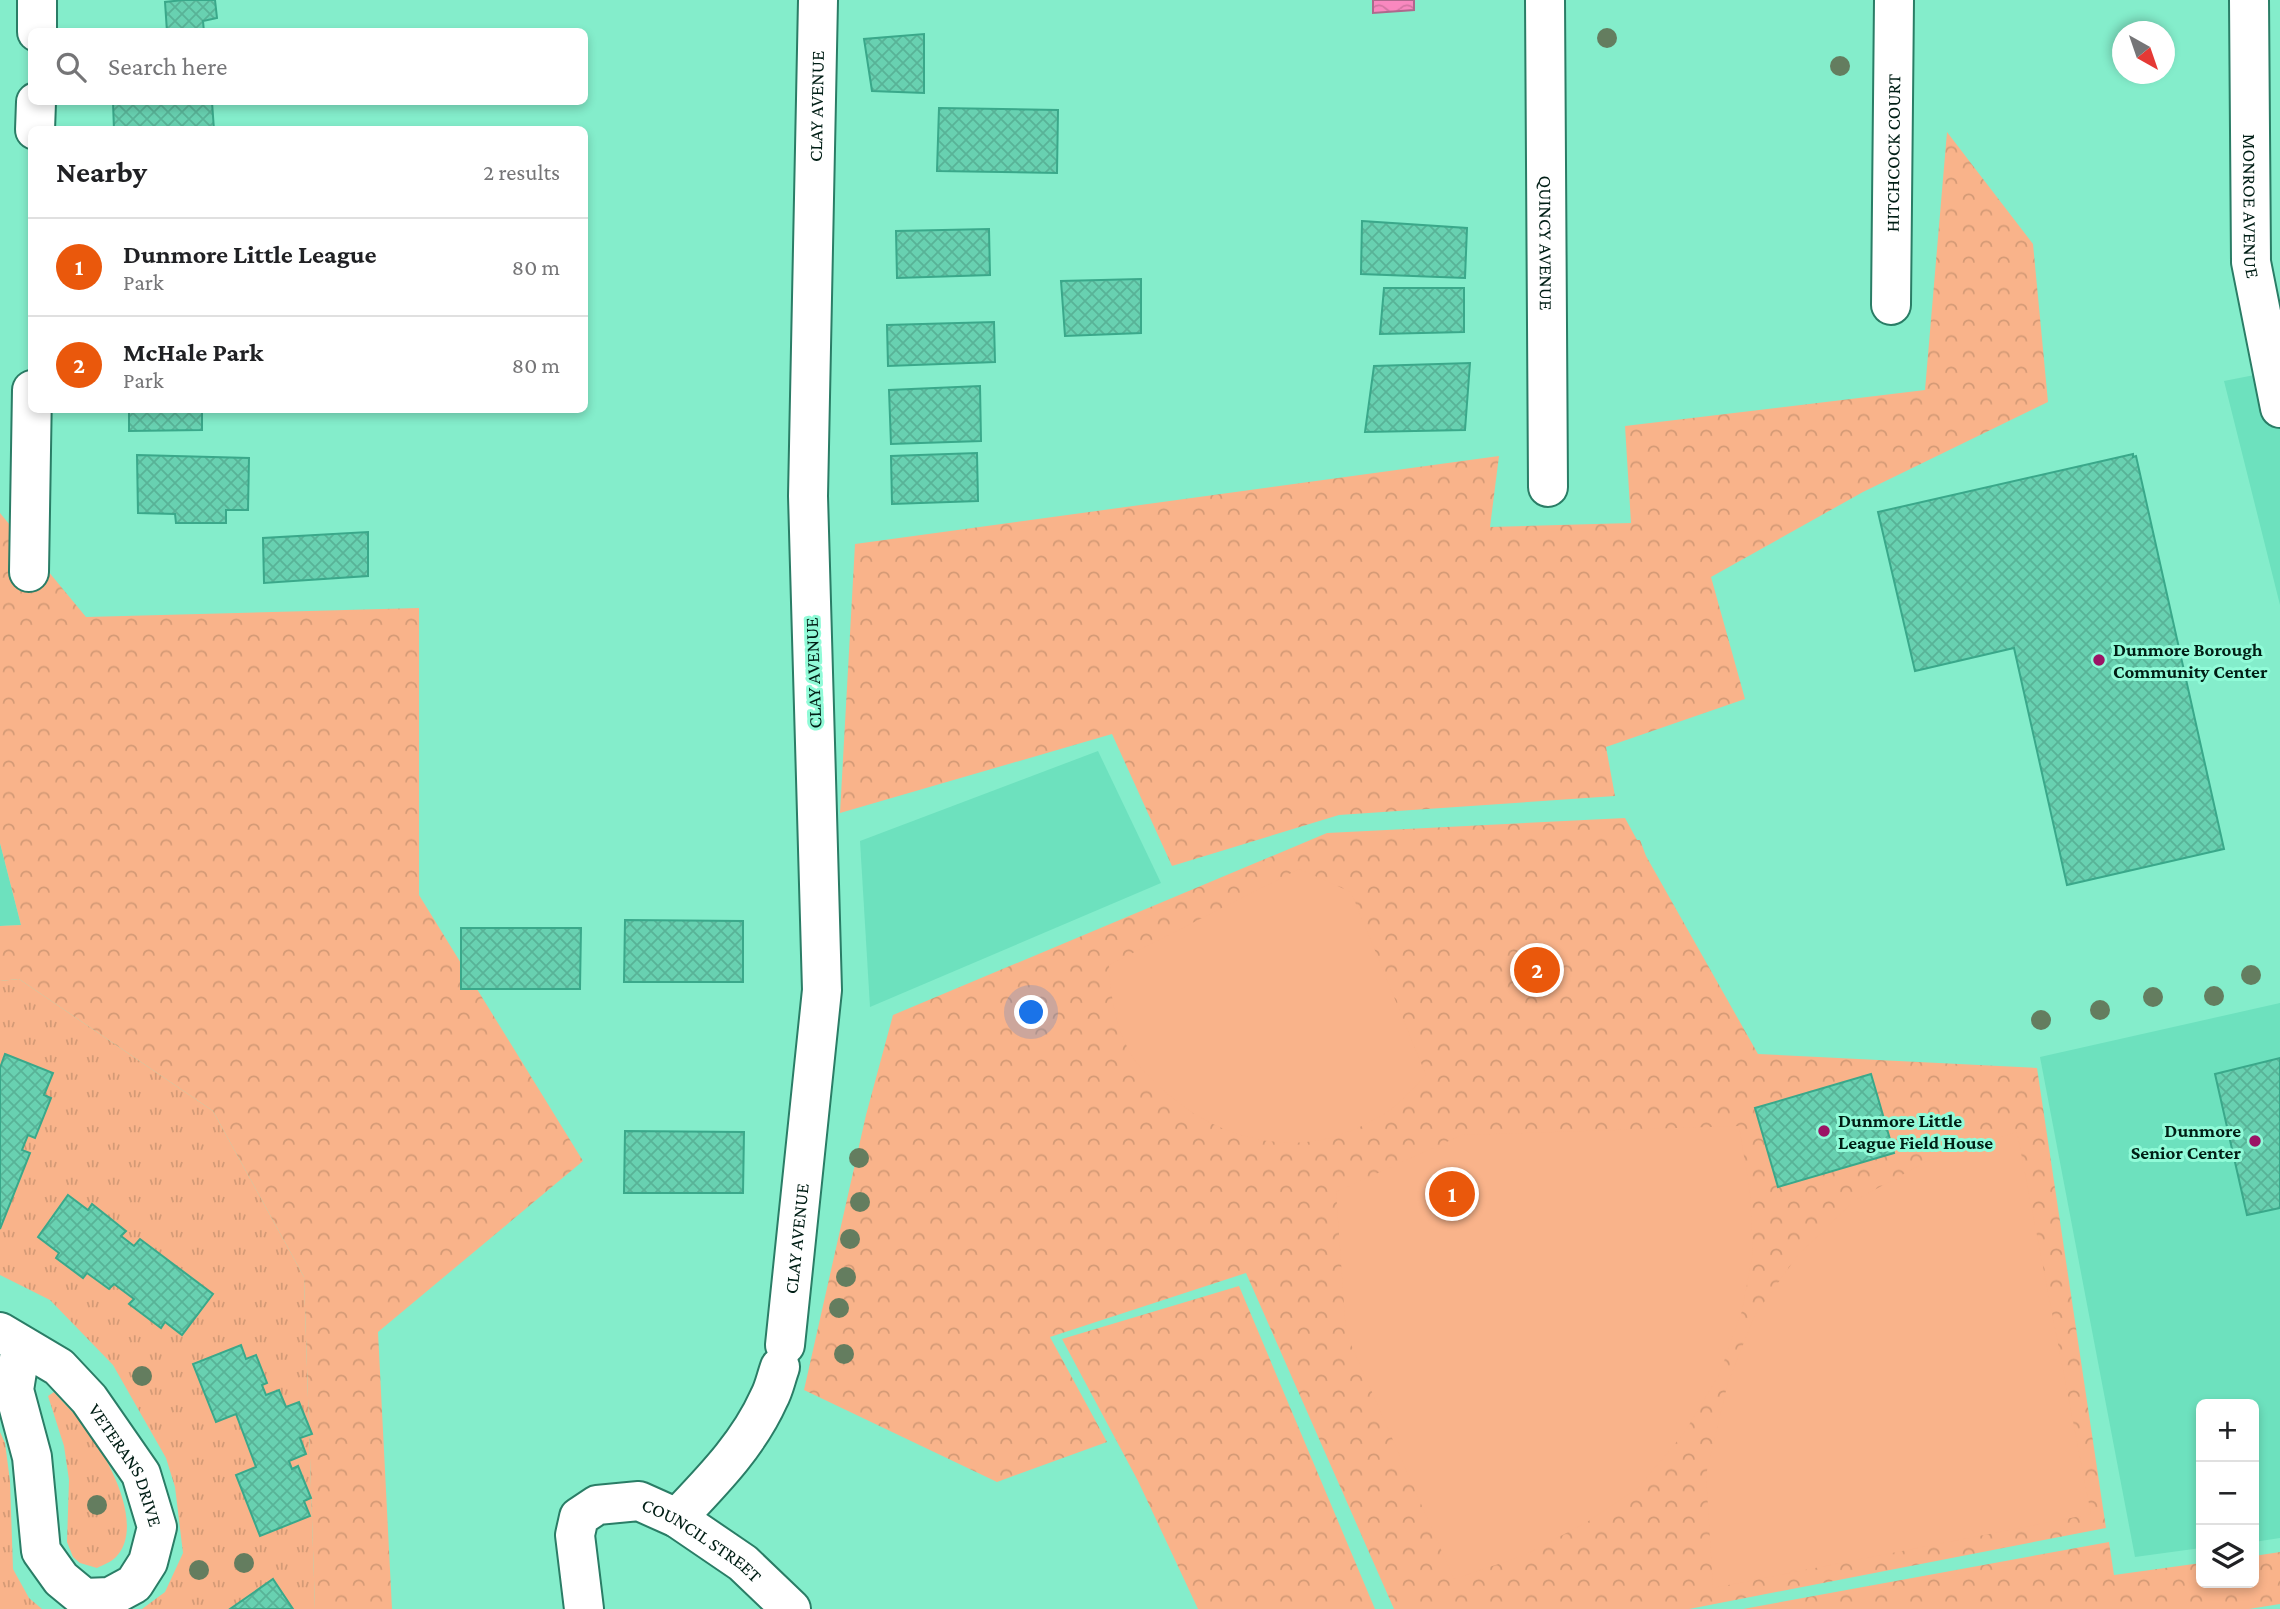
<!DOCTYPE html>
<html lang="en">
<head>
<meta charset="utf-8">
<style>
	:root { --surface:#fff; --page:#f6f6f6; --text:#202124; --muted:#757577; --line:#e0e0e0; --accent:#ea580c }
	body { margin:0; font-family:"Crimson Pro",serif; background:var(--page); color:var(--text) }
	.controls { position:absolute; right:21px; bottom:21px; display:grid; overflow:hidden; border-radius:10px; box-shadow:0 4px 10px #0003 }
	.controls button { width:63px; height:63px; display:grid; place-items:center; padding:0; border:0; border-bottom:2px solid var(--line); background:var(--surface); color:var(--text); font:35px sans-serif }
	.compass { position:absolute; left:2112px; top:21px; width:63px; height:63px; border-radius:50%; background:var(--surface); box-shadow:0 4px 10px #0003; rotate:140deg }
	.you { position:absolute; left:1032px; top:1013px; width:24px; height:24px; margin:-18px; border:5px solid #fff; border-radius:50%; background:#1a73e8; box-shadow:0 0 0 10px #1a73e833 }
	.badge { display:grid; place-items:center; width:46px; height:46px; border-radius:50%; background:var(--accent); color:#fff; font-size:23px; font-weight:700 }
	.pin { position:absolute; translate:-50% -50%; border:4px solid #fff; box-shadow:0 2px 7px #0006 }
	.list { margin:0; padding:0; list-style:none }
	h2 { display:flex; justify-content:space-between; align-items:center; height:91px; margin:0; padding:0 28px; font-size:30px }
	h2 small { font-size:23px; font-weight:400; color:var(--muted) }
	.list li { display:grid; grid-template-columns:46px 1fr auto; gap:21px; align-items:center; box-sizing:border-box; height:98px; padding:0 28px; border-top:2px solid var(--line) }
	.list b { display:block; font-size:26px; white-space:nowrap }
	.list p { margin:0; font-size:23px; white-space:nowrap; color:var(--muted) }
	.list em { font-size:23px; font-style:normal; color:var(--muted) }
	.icon { flex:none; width:38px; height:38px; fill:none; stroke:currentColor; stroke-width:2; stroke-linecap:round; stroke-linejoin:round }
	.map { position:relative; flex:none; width:2280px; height:1609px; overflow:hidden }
	.search { position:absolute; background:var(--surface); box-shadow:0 4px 10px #0003; left:28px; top:28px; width:560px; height:77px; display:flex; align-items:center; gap:18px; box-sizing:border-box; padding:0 24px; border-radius:10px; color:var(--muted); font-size:26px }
	.panel { position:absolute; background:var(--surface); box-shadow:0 4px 10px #0003; left:28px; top:126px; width:560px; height:287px; border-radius:10px }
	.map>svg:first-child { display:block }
	.built { fill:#6de1be }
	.grass { fill:url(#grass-tufts) }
	.forest { fill:url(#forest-crowns) }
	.garden { fill:#f9b38a }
	.water { fill:url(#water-waves); stroke:#ae688c; stroke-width:2 }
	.building { fill:url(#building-cross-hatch); stroke:#3aa88a; stroke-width:2 }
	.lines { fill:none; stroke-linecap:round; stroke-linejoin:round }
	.minor-casing { stroke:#2a7d66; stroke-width:42 }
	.minor { stroke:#fff; stroke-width:38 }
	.tree { fill:#647d5f }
	.poi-dot { fill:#9b1365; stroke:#91fbd8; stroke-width:2.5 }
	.labels { text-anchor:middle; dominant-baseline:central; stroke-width:6; stroke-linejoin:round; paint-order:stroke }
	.street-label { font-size:19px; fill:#001e15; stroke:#91fbd8 }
	.poi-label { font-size:19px; font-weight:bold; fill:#001e15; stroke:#91fbd8; text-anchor:start }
</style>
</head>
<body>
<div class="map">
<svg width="2280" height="1609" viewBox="0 0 2280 1609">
	<defs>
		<pattern id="grass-tufts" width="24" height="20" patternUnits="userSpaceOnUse" patternTransform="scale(1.75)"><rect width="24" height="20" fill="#f9b38a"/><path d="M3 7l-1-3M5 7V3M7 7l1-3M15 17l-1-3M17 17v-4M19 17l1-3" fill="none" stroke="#d49a76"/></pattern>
		<pattern id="forest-crowns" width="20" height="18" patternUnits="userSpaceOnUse" patternTransform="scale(1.75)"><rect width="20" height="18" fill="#f9b38a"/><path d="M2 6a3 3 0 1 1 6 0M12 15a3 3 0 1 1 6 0" fill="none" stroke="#d49a76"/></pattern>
		<pattern id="water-waves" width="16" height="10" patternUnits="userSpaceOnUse" patternTransform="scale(1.75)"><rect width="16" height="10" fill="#f988bf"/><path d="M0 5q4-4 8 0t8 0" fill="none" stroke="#d475a3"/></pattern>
		<pattern id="building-cross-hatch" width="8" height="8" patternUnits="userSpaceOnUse" patternTransform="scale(1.75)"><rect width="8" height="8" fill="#68d1b1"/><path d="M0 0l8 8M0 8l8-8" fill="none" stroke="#58b397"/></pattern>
	</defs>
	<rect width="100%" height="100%" fill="#84edcb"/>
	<g class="built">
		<path d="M2280 370V605L2224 381Z"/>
		<path d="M1098 751 1161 883 870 1007 860 841Z"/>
		<path d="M0 843 21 925 0 926Z"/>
		<path d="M2280 1003V1538L2254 1542V1404H2201V1548L2135 1557 2040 1057Z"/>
	</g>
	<g class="grass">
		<path d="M19 979 213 1111 304 1277 315 1609H142L165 1592 183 1553 175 1487 166 1458 113 1365 50 1300 0 1275V981Z"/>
		<path d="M54 1392C64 1404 77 1415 86 1428 107 1456 146 1525 116 1557 111 1562 103 1565 97 1568L80 1563 73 1557 67 1542 69 1480 64 1446 48 1396Z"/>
		<path d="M0 1432 5 1443 10 1481 13 1569 29 1598 42 1609H0Z"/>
	</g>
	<g class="forest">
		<path d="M1947 132 2033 244 2048 402 1863 492 1711 577 1745 699 1606 747 1615 796 1339 815 1172 866 1112 734 840 813 855 544 1499 456 1490 527 1631 523 1625 426 1925 390Z"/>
		<path d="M0 513 86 617 419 608V895L583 1161 378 1332 392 1609H315L304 1277 213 1111 19 979 0 981V926L21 925 0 843Z"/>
		<path d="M1625 818 1637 840H1640L1646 856 1758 1054 2037 1068 2106 1528 1689 1609H1394L1246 1273 1050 1337 1107 1442 997 1482 804 1390 866 1115 893 1015 1327 833Z"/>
		<path d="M1239 1286 1375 1609H1198L1138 1481 1062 1339Z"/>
		<path d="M2109 1542 2114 1575 2201 1563V1583H2254V1556L2280 1552V1604L2249 1609H1743Z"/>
	</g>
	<g class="garden">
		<path d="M1299 869 1351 892 1426 1075C1413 1088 1399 1105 1383 1115 1369 1123 1350 1132 1334 1137 1269 1155 1200 1129 1154 1081 1148 1075 1141 1069 1136 1062 1117 1034 1110 998 1109 965Z"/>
		<path d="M1739 1126 1750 1193 1753 1252 1742 1311 1719 1375 1684 1433 1638 1488 1587 1522 1525 1555 1454 1579 1346 1333 1336 1192 1462 1135Z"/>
		<path d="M2017 1132 2091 1514 1713 1588 1706 1475 1728 1382 1755 1315 1798 1255 1854 1201 1933 1158Z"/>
	</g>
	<path class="water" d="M1373 0H1414V10L1373 13Z"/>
	<g class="building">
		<path d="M183 0H215L217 18 203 21 204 32H167L165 2Z"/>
		<path d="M924 34V93L872 91 864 39Z"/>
		<path d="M113 102H212L214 130H114Z"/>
		<path d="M939 108 1058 110 1057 173 937 171Z"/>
		<path d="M1362 221 1467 228 1465 278 1361 274Z"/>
		<path d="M989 229 990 275 897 278 896 231Z"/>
		<path d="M1141 279V333L1065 336 1061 281Z"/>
		<path d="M1384 288H1464V332L1380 334Z"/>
		<path d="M994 322 995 362 888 366 887 325Z"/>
		<path d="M1470 363 1465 430 1365 432 1374 366Z"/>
		<path d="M980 386 981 441 891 444 889 390Z"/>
		<path d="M129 410H202V430L129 431Z"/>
		<path d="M977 453 978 501 892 504 891 456Z"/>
		<path d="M2133 454V457L2136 456 2224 849 2067 885 2014 648 1915 671 1878 512Z"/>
		<path d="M137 455 249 458 248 510H226V523H176L175 514 138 513Z"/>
		<path d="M368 532V576L264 583 263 538Z"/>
		<path d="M625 920 743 921V982H624Z"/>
		<path d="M461 928H581L580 989H461Z"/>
		<path d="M5 1054 53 1073 44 1095 51 1098 35 1138 28 1135 22 1150 30 1153 0 1229V1068Z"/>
		<path d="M2280 1058V1208L2247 1215 2215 1074Z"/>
		<path d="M1871 1074 1894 1153 1778 1187 1755 1108Z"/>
		<path d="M625 1131 744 1132 743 1193H624Z"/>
		<path d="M68 1195 88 1210 92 1204 126 1231 121 1236 134 1246 140 1239 213 1294 182 1335 165 1322 161 1328 129 1304 134 1299 114 1284 109 1289 87 1273 83 1278 56 1258 59 1253 38 1237Z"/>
		<path d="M241 1345 246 1359 256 1355 267 1383 262 1385 266 1395 279 1390 286 1407 299 1402 312 1434 300 1438 306 1454 289 1461 292 1469 298 1466 311 1498 304 1501 310 1516 260 1536 236 1475 256 1467 236 1414 216 1422 193 1364Z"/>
		<path d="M273 1579 293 1609H230Z"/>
	</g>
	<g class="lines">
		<defs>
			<g id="minor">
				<path id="s1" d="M1545 0 1548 487"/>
				<path id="s2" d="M2249 0 2251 262 2280 408"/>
				<path d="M37 32V0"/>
				<path d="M35 130 36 102"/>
				<path id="s3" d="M1891 305 1894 0"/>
				<path d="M29 572 32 390"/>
				<path id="s4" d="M0 1332 59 1367 89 1399 141 1474 157 1527 148 1562 134 1584 110 1597 84 1598 61 1579 41 1551 32 1457 14 1390 21 1346"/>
				<path id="s5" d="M785 1345 822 990 808 496 818 0"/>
				<path d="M677 1518C712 1481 748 1445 769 1398 774 1389 776 1378 780 1367"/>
				<path id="s6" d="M584 1609 575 1535 579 1517 597 1505 639 1501 677 1518 743 1563 791 1609"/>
			</g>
		</defs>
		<use href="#minor" class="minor-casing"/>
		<use href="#minor" class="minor"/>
	</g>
	<g class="tree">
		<circle cx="1607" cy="38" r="10"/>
		<circle cx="1840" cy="66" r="10"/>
		<circle cx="2251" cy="975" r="10"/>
		<circle cx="2214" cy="996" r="10"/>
		<circle cx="2153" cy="997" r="10"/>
		<circle cx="2100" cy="1010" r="10"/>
		<circle cx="2041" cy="1020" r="10"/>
		<circle cx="859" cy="1158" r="10"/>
		<circle cx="860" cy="1202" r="10"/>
		<circle cx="850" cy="1239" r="10"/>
		<circle cx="846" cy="1277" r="10"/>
		<circle cx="839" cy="1308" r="10"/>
		<circle cx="844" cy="1354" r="10"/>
		<circle cx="142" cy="1376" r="10"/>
		<circle cx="97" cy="1505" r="10"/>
		<circle cx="244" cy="1563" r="10"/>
		<circle cx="199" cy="1570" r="10"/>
	</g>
	<g class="poi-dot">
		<circle cx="2099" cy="660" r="7"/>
		<circle cx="1824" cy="1131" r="7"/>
		<circle cx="2255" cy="1141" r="7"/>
	</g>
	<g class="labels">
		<g class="street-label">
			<text stroke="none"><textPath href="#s5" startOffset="1241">CLAY AVENUE</textPath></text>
			<text stroke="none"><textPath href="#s3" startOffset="152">HITCHCOCK COURT</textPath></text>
			<text stroke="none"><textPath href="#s2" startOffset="206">MONROE AVENUE</textPath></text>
			<text stroke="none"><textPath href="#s1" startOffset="243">QUINCY AVENUE</textPath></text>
			<text transform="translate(813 673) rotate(-92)">CLAY AVENUE</text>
			<text stroke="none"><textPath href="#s5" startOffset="107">CLAY AVENUE</textPath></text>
			<text stroke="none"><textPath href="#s4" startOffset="189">VETERANS DRIVE</textPath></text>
			<text stroke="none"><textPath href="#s6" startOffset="231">COUNCIL STREET</textPath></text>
		</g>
		<g class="poi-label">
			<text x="2113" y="649">Dunmore Borough<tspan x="2113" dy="22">Community Center</tspan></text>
			<text x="1838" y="1120">Dunmore Little<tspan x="1838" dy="22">League Field House</tspan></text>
			<text x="2241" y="1130" text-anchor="end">Dunmore<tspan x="2241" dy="22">Senior Center</tspan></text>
		</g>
	</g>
</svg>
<div class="controls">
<button>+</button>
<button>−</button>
<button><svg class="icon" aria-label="layers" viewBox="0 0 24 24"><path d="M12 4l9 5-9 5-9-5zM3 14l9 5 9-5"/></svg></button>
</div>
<svg class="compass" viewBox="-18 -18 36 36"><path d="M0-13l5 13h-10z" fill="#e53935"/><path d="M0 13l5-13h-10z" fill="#757577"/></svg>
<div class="you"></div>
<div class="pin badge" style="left:1452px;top:1194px">1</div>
<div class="pin badge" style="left:1537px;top:970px">2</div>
<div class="search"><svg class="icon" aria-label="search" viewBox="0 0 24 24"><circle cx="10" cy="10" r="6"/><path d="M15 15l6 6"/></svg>Search here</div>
<section class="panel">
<h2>Nearby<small>2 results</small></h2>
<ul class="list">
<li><span class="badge">1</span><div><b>Dunmore Little League</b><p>Park</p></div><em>80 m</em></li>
<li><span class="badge">2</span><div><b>McHale Park</b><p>Park</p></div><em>80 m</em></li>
</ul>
</section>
</div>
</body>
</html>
